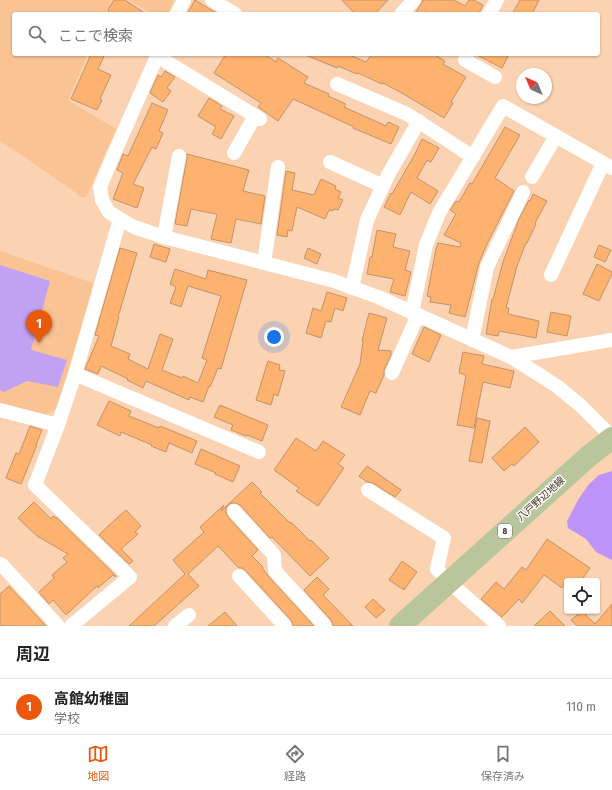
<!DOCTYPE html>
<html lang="ja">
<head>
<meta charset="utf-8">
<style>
	:root { --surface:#fff; --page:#f2f2f2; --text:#222; --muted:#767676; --line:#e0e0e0; --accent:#ea580c }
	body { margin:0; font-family:"Fira Sans Condensed","Noto Sans JP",sans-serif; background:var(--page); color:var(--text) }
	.controls { position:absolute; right:12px; bottom:12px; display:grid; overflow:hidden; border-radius:4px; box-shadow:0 1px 3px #0004 }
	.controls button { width:36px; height:36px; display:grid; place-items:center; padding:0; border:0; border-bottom:1px solid var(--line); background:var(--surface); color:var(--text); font:20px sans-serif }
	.compass { position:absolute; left:516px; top:68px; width:36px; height:36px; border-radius:50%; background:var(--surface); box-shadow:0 1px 3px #0004; rotate:316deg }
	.you { position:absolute; left:274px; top:337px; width:14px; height:14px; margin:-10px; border:3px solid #fff; border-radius:50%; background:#1a73e8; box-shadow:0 0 0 6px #1a73e833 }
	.badge { display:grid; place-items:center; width:26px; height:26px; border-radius:50%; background:var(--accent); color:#fff; font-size:13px; font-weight:700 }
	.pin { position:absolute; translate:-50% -33px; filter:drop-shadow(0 1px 2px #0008) }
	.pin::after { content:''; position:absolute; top:21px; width:14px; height:12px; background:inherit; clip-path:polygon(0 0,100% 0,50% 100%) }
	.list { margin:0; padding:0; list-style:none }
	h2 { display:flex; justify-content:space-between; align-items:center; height:52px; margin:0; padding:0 16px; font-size:17px }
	h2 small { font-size:13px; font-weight:400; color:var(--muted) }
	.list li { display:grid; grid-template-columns:26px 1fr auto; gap:12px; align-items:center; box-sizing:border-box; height:56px; padding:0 16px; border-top:1px solid var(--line) }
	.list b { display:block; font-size:15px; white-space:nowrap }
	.list p { margin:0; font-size:13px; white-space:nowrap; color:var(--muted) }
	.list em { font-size:13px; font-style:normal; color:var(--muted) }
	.icon { flex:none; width:22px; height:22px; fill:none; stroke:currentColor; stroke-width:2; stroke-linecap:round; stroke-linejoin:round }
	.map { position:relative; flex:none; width:612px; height:626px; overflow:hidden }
	.search { position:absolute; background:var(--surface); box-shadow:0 1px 3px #0004; left:12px; right:12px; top:12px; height:44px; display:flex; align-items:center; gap:10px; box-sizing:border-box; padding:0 14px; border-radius:4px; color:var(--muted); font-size:15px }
	.sheet { height:108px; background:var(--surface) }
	nav { display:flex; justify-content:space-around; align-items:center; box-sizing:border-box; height:56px; border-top:1px solid var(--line); background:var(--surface); font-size:11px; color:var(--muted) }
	nav a { display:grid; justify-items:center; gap:2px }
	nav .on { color:var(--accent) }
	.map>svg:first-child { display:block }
	.built { fill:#fac394 }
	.green { fill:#c1a1f2 }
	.forest { fill:#be93fa }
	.building { fill:#fdb26f; stroke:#c1936b }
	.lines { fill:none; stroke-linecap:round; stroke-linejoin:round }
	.street { stroke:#fff; stroke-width:14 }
	.primary { stroke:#b9c59a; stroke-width:22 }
	.labels { text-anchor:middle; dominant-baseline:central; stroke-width:3; stroke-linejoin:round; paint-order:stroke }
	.shield { fill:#fdfdfd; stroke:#7a6d62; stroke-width:1 }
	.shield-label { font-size:9px; font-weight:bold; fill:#422f1f }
	.street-label { font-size:10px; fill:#422f1f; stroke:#fdfdfd }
</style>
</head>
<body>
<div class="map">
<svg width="612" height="626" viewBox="0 0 612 626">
	<rect width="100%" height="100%" fill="#fbd3b2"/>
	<g class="built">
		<path d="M0 0H111L105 14H14V54H88L68 100 116 129 86 197H81L76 193 19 153 0 141Z"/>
		<path d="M128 0H174L168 14H153Z"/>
		<path d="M0 251 96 284 58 407 50 413 42 416 0 403Z"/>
	</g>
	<path class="green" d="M0 265 50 281 31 350 67 360 58 387 27 381 4 392 0 390Z"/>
	<path class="forest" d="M612 471V560L596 552 586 539 568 528 567 521 578 500 589 484 599 475Z"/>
	<g class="building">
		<path d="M114 0H125L146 14H107L109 9H108Z"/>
		<path d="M195 0 213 11 219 14H187Z"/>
		<path d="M342 0H388L375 14H355Z"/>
		<path d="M423 0H454L465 6 469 0H474L483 5 479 13 480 14H415Z"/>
		<path d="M520 0H539L532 14H512Z"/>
		<path d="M91 54H105L98 69 111 75 100 99 102 100 97 110 71 99Z"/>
		<path d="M226 54H264L276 62 278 58 308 77 304 83 329 94 328 96 346 104 344 107 386 126 388 122 399 127 391 144 353 128 354 127 293 99 278 121 258 107 261 103 214 73Z"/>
		<path d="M303 54H347L366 62 372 54H433L445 61 443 64 466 77 451 102 453 103 444 118 400 92 383 83 382 84 358 73 357 74 338 66 337 68Z"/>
		<path d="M475 54H509L502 68Z"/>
		<path d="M165 71 175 77 167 88 171 91 163 102 150 93 158 75 161 77Z"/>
		<path d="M209 98 222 106 220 109 234 116 221 139 212 134 216 127 198 116Z"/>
		<path d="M152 103 168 110 159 131 163 133 156 149 152 147 133 184 144 188 137 208 113 199 123 173 117 170 123 154 128 156Z"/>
		<path d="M505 127 520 135 495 178 514 191 487 244 479 263 465 317 449 313 451 305 430 302 431 297 427 296 436 249 438 243 460 247 461 243 444 235 456 214 450 210 456 201 459 202 470 183 472 184Z"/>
		<path d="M422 139 439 148 431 162 427 160 417 178 438 191 430 204 411 192 400 215 384 207 391 193 392 194 415 154Z"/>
		<path d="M187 154 249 170 243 191 265 196 261 224 236 219 231 243 211 239 217 215 216 214 191 209 187 226 175 224 187 158Z"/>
		<path d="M286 171 295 173 292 190 314 195 321 179 336 186 335 189 341 192 338 198 343 200 338 210 334 209 333 211 329 210 325 219 297 207 292 231 288 230 287 237 277 235Z"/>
		<path d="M533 194 547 201 535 223 536 224 527 243H526L517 266 506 308H509L508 314 539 321 536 338 499 331 498 336 486 334 492 299H493L503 262 519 219 529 200 530 201Z"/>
		<path d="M377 230 396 234 393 247 410 251 405 270 411 272 405 296 390 292 394 279 367 274 370 257H372Z"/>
		<path d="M154 244 170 249 166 262 150 257Z"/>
		<path d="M599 245 611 250 605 262 594 257Z"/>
		<path d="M120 248 137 253 118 317H119L111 346 130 354 128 359 148 369 160 334 173 339 162 370 182 378 183 376 198 383 207 360 202 358 221 296 188 286 181 307 170 303 176 287 170 284 175 269 206 279 208 270 247 280 221 369 218 368 210 387 209 386 203 402 190 397 189 400 146 381 143 388 127 380 128 379 101 366 98 374 85 369 99 336 95 335Z"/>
		<path d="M308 248 321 254 317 264 304 258Z"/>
		<path d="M597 264 612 272V274L599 301 583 294Z"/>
		<path d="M327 292 347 298 343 311 335 308 331 322 326 321 321 338 306 333 313 308 321 311Z"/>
		<path d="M551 312 571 316 567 336 547 332Z"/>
		<path d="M369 313 387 318 378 350 391 351V355L384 370V375L376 393 370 391 360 415 341 407 360 364 363 341H362Z"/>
		<path d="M424 327 441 335 429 362 412 354Z"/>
		<path d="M463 352 484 356 482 364 514 371 510 388 483 382 474 428 457 425 466 375 459 373Z"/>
		<path d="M268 361 280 365 279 370 285 371 278 396 274 394 271 405 256 400Z"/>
		<path d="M109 401 131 411 129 416 159 428 160 426 197 441 192 453 169 443 166 452 151 446 152 445 121 432 120 436 97 425Z"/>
		<path d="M220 405 268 425 262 441 247 435 246 436 231 430 233 425 214 417Z"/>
		<path d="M477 418 490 421 482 463 469 461Z"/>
		<path d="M30 426 42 430 36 445H37L21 484 6 478 16 453 19 454Z"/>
		<path d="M525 427 539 442 514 466 512 464 504 471 492 458Z"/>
		<path d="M296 438 316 451 323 441 345 455 338 464 344 468 318 506 296 491 299 488 274 470Z"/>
		<path d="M201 449 240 466 233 482 215 474 216 473 195 464Z"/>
		<path d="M367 466 401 490 395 497 373 483 367 482 359 476Z"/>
		<path d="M252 482 262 492 260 493 290 523 291 522 310 541 311 540 329 558 310 576 272 537 270 538 240 505 236 503H233L229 504 226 508V512L228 517 258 550 252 556 263 567 262 568 267 574 269 577 314 626H293L291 620 245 570 242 568H239L218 546 188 574 199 586 182 601 154 626H129L185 574 173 560 204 532 200 527 224 505 221 511Z"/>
		<path d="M34 502 51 519 53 516 57 518 116 576 115 577 113 575 98 588 97 586 66 615 53 600 49 604 39 592 54 578 52 575 67 562 63 558 68 554 37 536 18 518Z"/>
		<path d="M126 510 141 526 135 532 138 534 121 549 133 561 129 564 99 535 106 528Z"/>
		<path d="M547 539 590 568 581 581H567L562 588 544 575 522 603 519 599 502 617 481 599 496 582 504 589 522 567 526 570Z"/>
		<path d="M402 561 417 572 404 590 389 580Z"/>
		<path d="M317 577 329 589 323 595 353 626H333L331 620 304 590Z"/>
		<path d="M9 586 46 626H0V594Z"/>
		<path d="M373 599 385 610 376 618 365 607Z"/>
		<path d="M612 604V626H577L571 620 582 611 595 624Z"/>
		<path d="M550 611 565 626H534Z"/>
		<path d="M225 612 237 626H208Z"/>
	</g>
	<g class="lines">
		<g class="street">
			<path d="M212 0 235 14"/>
			<path d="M177 14 184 0"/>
			<path d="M401 14 414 0"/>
			<path d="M489 14 497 0"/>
			<path d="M158 54 113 156 100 187 102 200 109 212 120 219 134 227 164 237 334 281 378 297 511 357 538 374 558 387 580 405 612 437"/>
			<path d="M157 56 260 119"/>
			<path d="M465 60 495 77"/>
			<path d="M337 84 407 114 473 157"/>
			<path d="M234 153 255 116"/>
			<path d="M330 162 383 186"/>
			<path d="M532 177 556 136"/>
			<path d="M164 237 179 156"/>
			<path d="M264 263 278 167"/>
			<path d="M551 275 603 163"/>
			<path d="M352 288 367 220 388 175 419 121"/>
			<path d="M412 313 426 245 439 213 503 106 612 168"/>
			<path d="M472 340 487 267 523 192"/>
			<path d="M511 357 612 340"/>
			<path d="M392 373 418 315"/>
			<path d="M75 374 259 452"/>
			<path d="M0 410 58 425"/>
			<path d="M368 490 444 538 437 569 449 582 499 626"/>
			<path d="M234 511 274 555 275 571 325 626"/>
			<path d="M0 564 2 565 58 626"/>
			<path d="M239 576 285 626"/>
			<path d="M71 626 130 577 35 485 58 425 75 374 120 219"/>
			<path d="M175 626 189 615"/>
		</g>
		<path class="primary" d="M400 626 590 455 612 438"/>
	</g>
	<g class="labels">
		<rect class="shield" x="498" y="524" width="14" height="14" rx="3"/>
		<g class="shield-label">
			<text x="505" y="531">8</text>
		</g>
		<g class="street-label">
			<text transform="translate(541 499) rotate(-42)">八戸野辺地線</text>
		</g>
	</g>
</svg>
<div class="controls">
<button><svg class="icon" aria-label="locate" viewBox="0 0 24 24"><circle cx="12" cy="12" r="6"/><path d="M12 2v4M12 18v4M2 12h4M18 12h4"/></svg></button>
</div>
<svg class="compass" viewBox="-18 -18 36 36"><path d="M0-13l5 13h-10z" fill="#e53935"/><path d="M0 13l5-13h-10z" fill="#767676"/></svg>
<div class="you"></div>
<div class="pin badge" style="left:39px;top:343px">1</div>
<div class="search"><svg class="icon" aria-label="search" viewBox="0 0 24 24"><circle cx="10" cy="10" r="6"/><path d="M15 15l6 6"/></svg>ここで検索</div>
</div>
<section class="sheet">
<h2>周辺<small></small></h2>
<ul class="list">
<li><span class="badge">1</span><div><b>高館幼稚園</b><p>学校</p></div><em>110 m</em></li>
</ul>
</section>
<nav>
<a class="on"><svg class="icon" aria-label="map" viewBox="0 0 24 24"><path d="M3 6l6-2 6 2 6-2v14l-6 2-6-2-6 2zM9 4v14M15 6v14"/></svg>地図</a>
<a><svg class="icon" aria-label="directions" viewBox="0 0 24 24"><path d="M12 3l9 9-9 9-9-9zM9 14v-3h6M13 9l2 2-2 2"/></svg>経路</a>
<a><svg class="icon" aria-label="saved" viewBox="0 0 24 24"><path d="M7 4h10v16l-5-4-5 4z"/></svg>保存済み</a>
</nav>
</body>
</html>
